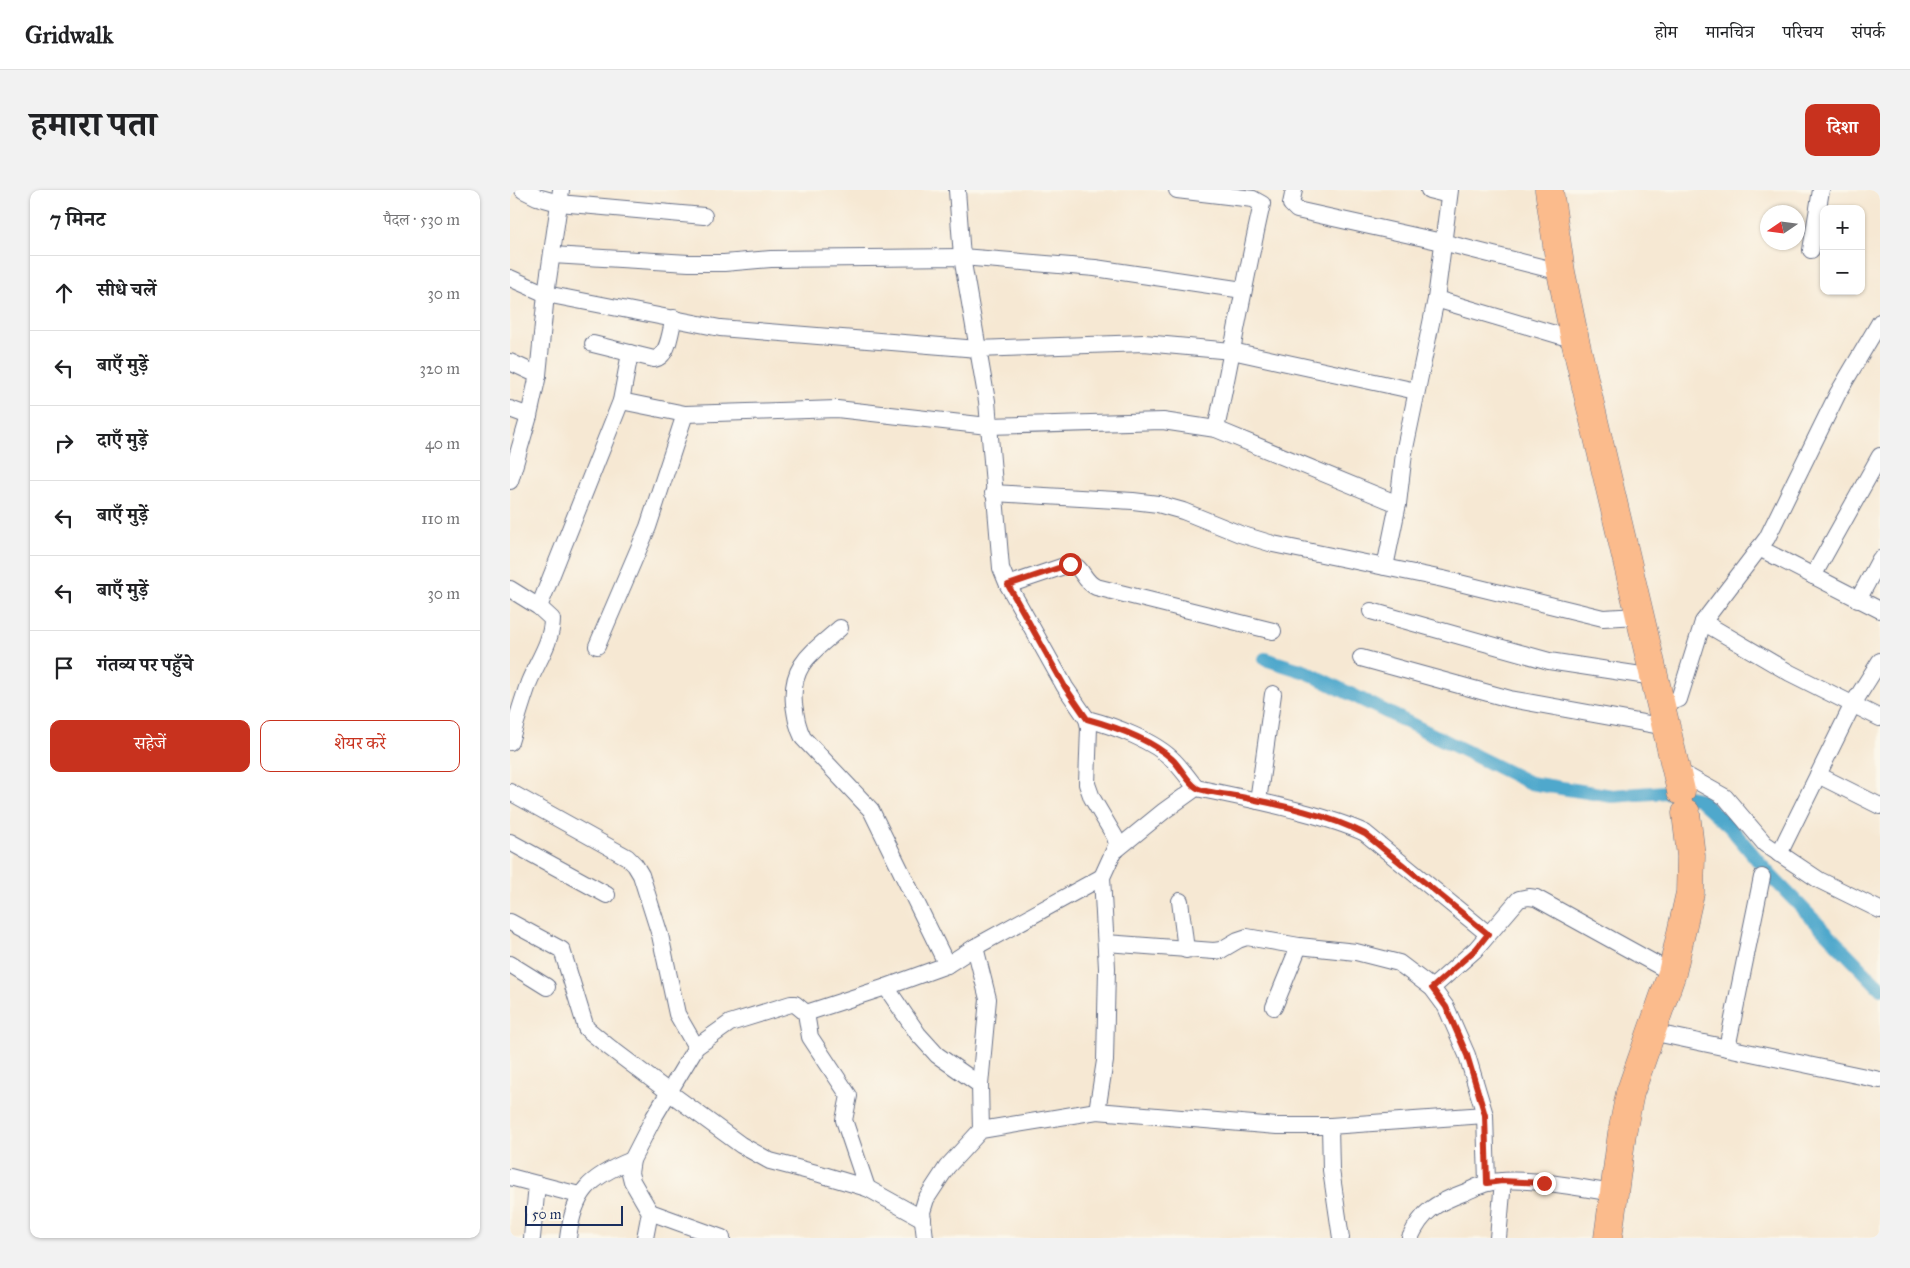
<!DOCTYPE html>
<html lang="hi">
<head>
<meta charset="utf-8">
<style>
	:root { --surface:#fff; --page:#f2f2f2; --text:#202124; --muted:#757577; --line:#e0e0e0; --accent:#c8321e }
	body { margin:0; font-family:"IM FELL Great Primer","Noto Serif Devanagari",serif; background:var(--page); color:var(--text) }
	.controls { position:absolute; right:15px; top:15px; display:grid; overflow:hidden; border-radius:10px; box-shadow:0 1px 4px #0004 }
	.controls button { width:45px; height:45px; display:grid; place-items:center; padding:0; border:0; border-bottom:1px solid var(--line); background:var(--surface); color:var(--text); font:25px sans-serif }
	.compass { position:absolute; left:1250px; top:15px; width:45px; height:45px; border-radius:50%; background:var(--surface); box-shadow:0 1px 4px #0004; rotate:257deg }
	.scale { position:absolute; left:15px; bottom:12px; width:98px; box-sizing:border-box; padding-left:5px; border:2px solid #1b2f5e; border-top:0; font-size:14px; line-height:18px; white-space:nowrap; color:#1b2f5e; -webkit-text-stroke:4px #fbf7ec; paint-order:stroke }
	.stop { position:absolute; width:15px; height:15px; margin:-11px; border:4px solid #c8321e; border-radius:50%; background:#fff }
	.stop.end { background:#c8321e; border-color:#fff; box-shadow:0 1px 5px #0008 }
	.list { margin:0; padding:0; list-style:none }
	h2 { display:flex; justify-content:space-between; align-items:center; height:65px; margin:0; padding:0 20px; font-size:21px }
	h2 small { font-size:16px; font-weight:400; color:var(--muted) }
	.list li { display:grid; grid-template-columns:32px 1fr auto; gap:15px; align-items:center; box-sizing:border-box; height:75px; padding:0 20px; border-top:1px solid var(--line) }
	.list b { display:block; font-size:19px; white-space:nowrap }
	.list em { font-size:16px; font-style:normal; color:var(--muted) }
	.actions { display:flex; gap:10px; padding:15px 20px }
	.actions a { flex:1; padding:11px 0; border:1px solid var(--accent); border-radius:10px; text-align:center; font-size:18px; color:var(--accent) }
	.actions .main { background:var(--accent); color:#fff }
	.icon { flex:none; width:28px; height:28px; fill:none; stroke:currentColor; stroke-width:2; stroke-linecap:round; stroke-linejoin:round }
	.map { position:relative; flex:none; width:1370px; height:1048px; overflow:hidden; border-radius:10px }
	header { display:flex; align-items:center; gap:30px; box-sizing:border-box; height:70px; padding:0 25px; background:var(--surface); border-bottom:1px solid var(--line) }
	header strong { font-size:24px }
	nav { display:flex; gap:28px; margin-inline-start:auto; font-size:18px }
	.intro { display:flex; align-items:center; justify-content:space-between; box-sizing:border-box; height:120px; padding:0 30px }
	h1 { margin:0; font-size:35px }
	.button { padding:12px 22px; border-radius:10px; background:var(--accent); color:#fff; font-size:18px; font-weight:700 }
	main { display:flex; gap:30px; padding:0 30px }
	aside { flex:1; background:var(--surface); border-radius:10px; box-shadow:0 1px 4px #0004 }
	.map>svg:first-child { display:block }
	.lines { fill:none; stroke-linecap:round; stroke-linejoin:round }
	.canal { stroke:#4fa8cc; stroke-width:14 }
	.street-casing { stroke:#687087; stroke-width:18 }
	.highway-casing { stroke:#687087; stroke-width:29 }
	.street { stroke:#fff; stroke-width:16 }
	.highway { stroke:#fbbb8c; stroke-width:28 }
	.route { stroke:#c8321e; stroke-width:6 }
</style>
</head>
<body>
<header>
<strong>Gridwalk</strong>
<nav><a>होम</a><a>मानचित्र</a><a>परिचय</a><a>संपर्क</a></nav>
</header>
<div class="intro"><h1>हमारा पता</h1><a class="button">दिशा</a></div>
<main>
<aside>
<h2>7 मिनट<small>पैदल · 530 m</small></h2>
<ul class="list">
<li><svg class="icon" aria-label="ahead" viewBox="0 0 24 24"><path d="M12 20V5M6 11l6-6 6 6"/></svg><div><b>सीधे चलें</b></div><em>30 m</em></li>
<li><svg class="icon" aria-label="left" viewBox="0 0 24 24"><path d="M17 20v-9H6M10 6l-5 5 5 5"/></svg><div><b>बाएँ मुड़ें</b></div><em>320 m</em></li>
<li><svg class="icon" aria-label="right" viewBox="0 0 24 24"><path d="M7 20v-9h11M14 6l5 5-5 5"/></svg><div><b>दाएँ मुड़ें</b></div><em>40 m</em></li>
<li><svg class="icon" aria-label="left" viewBox="0 0 24 24"><path d="M17 20v-9H6M10 6l-5 5 5 5"/></svg><div><b>बाएँ मुड़ें</b></div><em>110 m</em></li>
<li><svg class="icon" aria-label="left" viewBox="0 0 24 24"><path d="M17 20v-9H6M10 6l-5 5 5 5"/></svg><div><b>बाएँ मुड़ें</b></div><em>30 m</em></li>
<li><svg class="icon" aria-label="arrive" viewBox="0 0 24 24"><path d="M6 21V4h12l-3 4 3 4H6"/></svg><div><b>गंतव्य पर पहुँचे</b></div></li>
</ul>
<div class="actions"><a class="main">सहेजें</a><a>शेयर करें</a></div>
</aside>
<div class="map">
<svg width="1370" height="1048" viewBox="0 0 1370 1048">
	<rect width="100%" height="100%" fill="#fbf7ec"/>
	<filter id="ink" filterUnits="userSpaceOnUse"><feTurbulence type="fractalNoise" baseFrequency=".02" numOctaves="2"/><feDisplacementMap in="SourceGraphic" scale="10" xChannelSelector="R" yChannelSelector="G"/><feConvolveMatrix kernelMatrix="1 2 1 2 8 2 1 2 1" color-interpolation-filters="sRGB"/></filter>
	<filter id="wash" filterUnits="userSpaceOnUse"><feTurbulence type="fractalNoise" baseFrequency=".0096" numOctaves="4" result="noise"/><feDisplacementMap in="SourceGraphic" scale="20" xChannelSelector="R" yChannelSelector="G"/><feGaussianBlur stdDeviation="1.12" result="paint"/><feColorMatrix in="noise" values="0 0 0 0 0 0 0 0 0 0 0 0 0 0 0 0 0 1.4 0 .05"/><feComposite in="paint" operator="in"/></filter>
	<g filter="url(#wash)">
		<rect width="100%" height="100%" fill="#f6e8d3"/>
		<g class="lines">
			<path class="canal" d="M755 469 796 482 1020 593 1102 606 1156 602 1189 609 1219 636 1260 685 1370 798"/>
		</g>
	</g>
	<g filter="url(#ink)">
		<g class="lines">
			<defs>
				<g id="street">
					<path d="M13 0 27 7 49 13 194 26"/>
					<path d="M447 0 452 67 477 211 491 378 498 395 555 497 577 529 579 537 577 594 582 608 605 647 607 654 592 687 597 778 595 871 587 921"/>
					<path d="M667 0 743 9 752 14C735 89 722 164 706 239"/>
					<path d="M784 0 781 14 787 20 932 52 1051 82"/>
					<path d="M919 0 939 5"/>
					<path d="M1301 60 1311 0"/>
					<path d="M42 65 179 73H214L261 69 452 67 585 78 733 100"/>
					<path d="M0 88 36 104 210 138 468 159 634 153 722 161 906 201"/>
					<path d="M926 109 1065 150"/>
					<path d="M83 154 144 169C159 167 160 141 164 128"/>
					<path d="M0 172 28 185"/>
					<path d="M111 211 175 224 327 219 478 236 653 231 706 239 888 314"/>
					<path d="M0 219 19 226 28 185 36 104 51 0"/>
					<path d="M0 291 19 226"/>
					<path d="M483 303 623 311 648 314 673 321 730 344 763 354 933 389 1093 428 1129 426"/>
					<path d="M1249 358 1370 420"/>
					<path d="M875 377 888 314 894 263 926 109 940 0"/>
					<path d="M1303 386 1370 266"/>
					<path d="M498 395 560 374C574 377 572 391 586 397L763 441"/>
					<path d="M0 399 29 417 42 429C42 452 27 472 19 492 12 512 6 532 0 552"/>
					<path d="M1348 410 1370 369"/>
					<path d="M29 417 111 211 120 163"/>
					<path d="M861 421 1039 471 1144 487"/>
					<path d="M1193 432 1257 348 1328 203 1370 132"/>
					<path d="M330 438C303 462 280 474 284 514 286 527 287 536 293 548L361 620 437 775"/>
					<path d="M87 456 138 337 175 224"/>
					<path d="M851 468 1000 509 1156 537"/>
					<path d="M1150 515 1169 509 1193 432 1280 483 1370 528"/>
					<path d="M577 529C604 536 645 551 664 571 672 579 679 589 686 598"/>
					<path d="M1165 579 1215 607 1255 654 1309 690 1370 720"/>
					<path d="M1308 585 1370 616"/>
					<path d="M0 602 117 667 125 675 131 685 150 745 167 824 186 857"/>
					<path d="M748 611 763 504"/>
					<path d="M0 652 97 705"/>
					<path d="M606 660 654 621 686 598C721 605 755 612 789 621 812 627 834 633 855 643L978 744"/>
					<path d="M1269 664 1343 514 1370 471"/>
					<path d="M670 711 676 760"/>
					<path d="M0 732 52 760 76 838 99 857 160 903 231 955 260 971 310 984 357 998 413 1029"/>
					<path d="M596 753 704 761 711 760 728 750 737 747 789 756 846 762 889 773 922 798 936 817 957 865 975 925 977 993"/>
					<path d="M465 757 478 809 470 895 471 940"/>
					<path d="M0 774 37 797"/>
					<path d="M376 797 408 844 427 865 470 895"/>
					<path d="M922 798 966 759 1009 709 1019 707 1026 708 1162 783"/>
					<path d="M764 817 789 756"/>
					<path d="M296 823 300 847 339 906 334 930 357 998"/>
					<path d="M1141 842 1370 890"/>
					<path d="M1217 858 1252 687"/>
					<path d="M820 936 821 980 831 1048"/>
					<path d="M0 987 69 1005"/>
					<path d="M140 1022 212 1048"/>
					<path d="M22 1048 27 994"/>
					<path d="M58 1048C64 1002 79 987 122 970"/>
					<path d="M135 1048 140 1022 122 991 120 983 122 970 144 927 186 857 220 833 281 814H285L296 823 376 797 437 775 465 757 592 687"/>
					<path d="M415 1048 412 1022 416 1009 437 977 471 940 587 921 767 936H820L975 925"/>
					<path d="M900 1048C912 1021 926 1013 953 1003 961 1000 969 995 978 993 1009 985 1070 998 1103 1003"/>
					<path d="M988 1048 993 991"/>
				</g>
				<g id="highway">
					<path d="M1039 0 1051 82 1065 150 1171 601"/>
					<path d="M1098 1048 1112 943 1120 903 1162 783 1180 703 1181 666 1176 623"/>
				</g>
			</defs>
			<use href="#street" class="street-casing"/>
			<use href="#highway" class="highway-casing"/>
			<use href="#street" class="street"/>
			<use href="#highway" class="highway"/>
		</g>
	</g>
	<g class="lines" filter="url(#ink)">
		<path class="route" d="M560 374 498 395 555 497 577 529C606 537 640 549 662 569 670 576 678 593 687 598 694 602 721 605 731 607 771 615 819 625 855 644L978 744 966 759 922 798 936 817 957 865 975 925 977 993 992 991 1034 993"/>
	</g>
</svg>
<div class="controls">
<button>+</button>
<button>−</button>
</div>
<svg class="compass" viewBox="-18 -18 36 36"><path d="M0-13l5 13h-10z" fill="#e53935"/><path d="M0 13l5-13h-10z" fill="#757577"/></svg>
<div class="scale">50 m</div>
<div class="stop" style="left:560px;top:374px"></div>
<div class="stop end" style="left:1034px;top:993px"></div>
</div>
</main>
</body>
</html>
